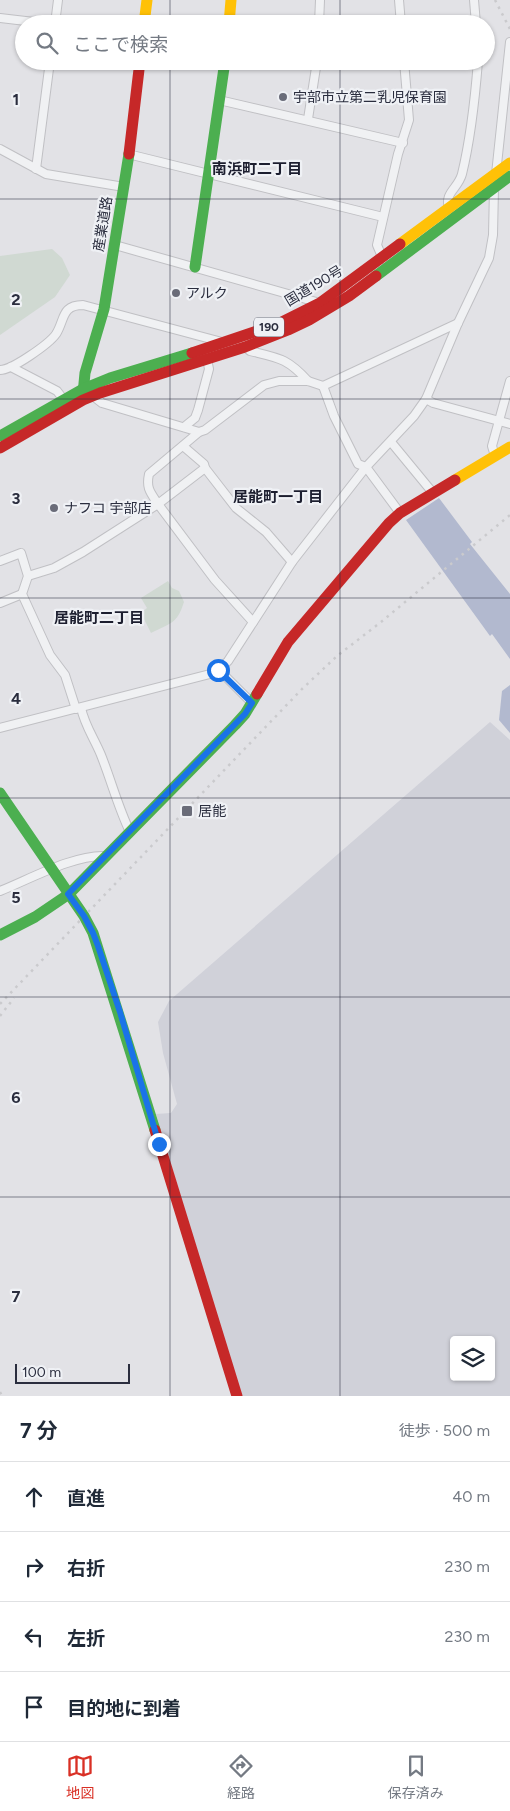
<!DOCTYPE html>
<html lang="ja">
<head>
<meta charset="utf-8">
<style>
	:root { --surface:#fff; --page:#f6f6f7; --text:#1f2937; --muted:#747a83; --line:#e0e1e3; --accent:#d93025 }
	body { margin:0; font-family:Figtree,"Noto Sans JP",sans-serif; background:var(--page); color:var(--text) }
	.controls { position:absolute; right:15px; bottom:15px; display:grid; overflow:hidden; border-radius:5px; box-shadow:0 1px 4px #0004 }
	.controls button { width:45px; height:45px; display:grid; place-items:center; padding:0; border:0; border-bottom:1px solid var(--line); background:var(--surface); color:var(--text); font:25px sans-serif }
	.scale { position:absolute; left:15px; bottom:12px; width:115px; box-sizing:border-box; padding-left:5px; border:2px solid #2a2d3e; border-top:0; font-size:14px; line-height:18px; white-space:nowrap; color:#2a2d3e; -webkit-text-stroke:4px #eff1f5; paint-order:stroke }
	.stop { position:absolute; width:15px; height:15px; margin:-11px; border:4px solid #1a73e8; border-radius:50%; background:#fff }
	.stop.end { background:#1a73e8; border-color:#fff; box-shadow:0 1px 5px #0008 }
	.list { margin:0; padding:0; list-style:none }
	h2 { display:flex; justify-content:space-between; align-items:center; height:65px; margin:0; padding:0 20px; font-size:21px }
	h2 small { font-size:16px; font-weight:400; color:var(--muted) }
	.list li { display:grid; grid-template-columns:32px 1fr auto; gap:15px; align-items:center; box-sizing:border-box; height:70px; padding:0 20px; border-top:1px solid var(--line) }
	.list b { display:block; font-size:19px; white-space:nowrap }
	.list em { font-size:16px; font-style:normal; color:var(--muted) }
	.icon { flex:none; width:28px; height:28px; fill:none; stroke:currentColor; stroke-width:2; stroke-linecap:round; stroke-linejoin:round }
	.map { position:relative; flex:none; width:510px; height:1396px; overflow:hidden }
	.search { position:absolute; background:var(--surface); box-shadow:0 1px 4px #0004; left:15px; right:15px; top:15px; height:55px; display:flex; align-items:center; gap:12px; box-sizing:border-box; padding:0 18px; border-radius:28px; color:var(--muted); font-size:19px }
	.sheet { height:345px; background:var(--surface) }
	nav { display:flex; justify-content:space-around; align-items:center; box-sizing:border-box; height:70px; border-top:1px solid var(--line); background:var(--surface); font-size:14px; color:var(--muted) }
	nav a { display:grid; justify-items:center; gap:2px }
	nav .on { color:var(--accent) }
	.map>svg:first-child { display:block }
	.built { fill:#d0d1d9; fill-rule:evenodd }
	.green { fill:#d0d9d2 }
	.water { fill:#b2b9cf }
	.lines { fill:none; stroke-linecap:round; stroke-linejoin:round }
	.street-casing { stroke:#c0c0c4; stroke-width:10 }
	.street { stroke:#f0f1f3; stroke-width:8 }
	.fast { stroke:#4caf50; stroke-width:11 }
	.slow { stroke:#ffc107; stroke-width:11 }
	.jam { stroke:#c62828; stroke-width:11 }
	.rail { stroke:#cacacd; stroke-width:2.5; stroke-dasharray:2.5 5; stroke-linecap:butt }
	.route { stroke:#1a73e8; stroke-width:6 }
	.grid { fill:none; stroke:#2a2d3e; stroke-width:1; stroke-opacity:0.55 }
	.poi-dot { fill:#6a6c79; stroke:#eff1f5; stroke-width:2 }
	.labels { text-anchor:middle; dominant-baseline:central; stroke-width:4.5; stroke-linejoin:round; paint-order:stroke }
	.shield { fill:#eff1f5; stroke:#656875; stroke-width:1 }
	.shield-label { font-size:12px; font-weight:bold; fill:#2a2d3e }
	.poi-label { font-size:14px; fill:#2a2d3e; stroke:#eff1f5; text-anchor:start }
	.street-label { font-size:14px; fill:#2a2d3e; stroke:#eff1f5 }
	.neighbourhood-label { font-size:15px; font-weight:bold; fill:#1c1e2f; stroke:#eff1f5 }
	.grid-label { font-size:16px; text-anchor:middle; font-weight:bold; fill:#2a2d3e; stroke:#eff1f5; stroke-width:4.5; stroke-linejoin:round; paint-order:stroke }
</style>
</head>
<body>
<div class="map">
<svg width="510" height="1396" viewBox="0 0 510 1396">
	<rect width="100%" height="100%" fill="#e2e2e6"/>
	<path class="built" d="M490 722 510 740V1396H241L156 1114 171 1113 177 1104 163 1053 158 1022 169 1001ZM454 1340H491V1377H454Z"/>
	<g class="green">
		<path d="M52 249 62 258 70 275 55 297 0 335V256Z"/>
		<path d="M168 581 172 588 179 591 184 602C177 624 171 623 151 633L142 615V612L147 608 141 598Z"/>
	</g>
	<g class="water">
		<path d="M439 498 472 542 470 544 510 594V659L492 634 490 636 406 520Z"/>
		<path d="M510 685V733L499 720 502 691Z"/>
	</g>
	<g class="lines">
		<defs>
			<g id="street">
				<path d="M399 0 401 24"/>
				<path d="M474 0 476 24"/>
				<path d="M0 18 51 24"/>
				<path d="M55 24 58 0"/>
				<path d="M319 24 320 0"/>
				<path d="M465 61 478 62"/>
				<path d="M219 100 403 143"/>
				<path d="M308 119 317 61"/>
				<path d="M0 149 46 174 124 187"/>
				<path d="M128 154 383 217"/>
				<path d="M36 169 50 61"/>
				<path d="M496 174 510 42"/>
				<path d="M449 209C444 192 458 189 462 174 471 137 475 99 478 61"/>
				<path d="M115 245 320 303"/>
				<path d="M383 259 377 245 398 154 409 120 404 61"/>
				<path d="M245 347 250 351C279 358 287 358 308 381"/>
				<path d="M11 367 57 391 64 400"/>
				<path d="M0 370C12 370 49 344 56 334 65 320 61 305 83 305L222 342"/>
				<path d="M323 386 334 416 358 464 366 467 400 513"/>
				<path d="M93 396 102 403 199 432"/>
				<path d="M426 399 433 403 510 424"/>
				<path d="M184 427 195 418 198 410 209 369 207 359"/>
				<path d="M391 442 433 493"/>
				<path d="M183 446 204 464 205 468 236 508 266 532 292 562"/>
				<path d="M495 456 492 446 510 381"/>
				<path d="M0 561 21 553 28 576 22 594 50 655 65 675 76 709"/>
				<path d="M28 576 54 568 83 552 158 504 205 468"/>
				<path d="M0 603 22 594"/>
				<path d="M253 622 215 580 158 504C150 492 146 488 149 474L199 432 205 430 264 385 279 381H308L323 386 458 323"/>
				<path d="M219 670 252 703"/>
				<path d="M81 708C85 726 94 738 101 755 111 780 118 807 130 832"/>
				<path d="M0 728 210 674 219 670 228 661 292 562 366 467 414 416 426 399 458 323 489 258 493 235 494 188"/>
				<path d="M0 891C30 879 75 854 106 856"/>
			</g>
		</defs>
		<use href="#street" class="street-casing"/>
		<use href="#street" class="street"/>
		<g class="fast">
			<path d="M195 267 225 61"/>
			<path d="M376 276 510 176"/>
			<path d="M83 394 85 373 104 309 129 154"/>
			<path d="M0 436 83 389 110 378 192 353"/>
			<path d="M0 793 84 916 93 933 155 1130"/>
			<path d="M0 935 35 917 69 894 235 725 245 714 257 694"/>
		</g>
		<g class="slow">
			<path d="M144 24 147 0"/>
			<path d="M229 24 231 0"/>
			<path d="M400 244 510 163"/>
			<path d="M455 480 510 447"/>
		</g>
		<g class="jam">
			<path d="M129 154 140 61"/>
			<path d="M192 353 278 324 320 303 400 244"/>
			<path d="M0 448 83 400 100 393 245 347 288 330 309 320 349 296 376 276"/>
			<path d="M257 694 288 642 389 523 400 513 455 480"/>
			<path d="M155 1130 237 1396"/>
		</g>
		<g class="rail">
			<path d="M495 0 510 29"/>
			<path d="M0 1004 302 689 337 656 381 622 510 515"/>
			<path d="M0 1016 14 998"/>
			<path d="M0 1392 2 1396"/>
		</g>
	</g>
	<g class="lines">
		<path class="route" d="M159 1144 120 1012 98 946 93 933 84 916 68 894 245 714 252 703 218 670"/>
	</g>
	<path class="grid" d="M170 0V24M340 0V24M170 61V1396M340 61V1396M0 199H510M0 399H510M0 598H510M0 798H510M0 997H510M0 1197H510"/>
	<g class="poi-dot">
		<circle cx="283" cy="97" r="5"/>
		<circle cx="176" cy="293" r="5"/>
		<circle cx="54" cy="508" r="5"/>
		<rect x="181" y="805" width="12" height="12" rx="2.5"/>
	</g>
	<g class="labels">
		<rect class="shield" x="254" y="317.5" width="30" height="19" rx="4"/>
		<g class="shield-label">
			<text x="269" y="327">190</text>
		</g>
		<g class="poi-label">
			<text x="293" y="97">宇部市立第二乳児保育園</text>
			<text x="186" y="293">アルク</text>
			<text x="64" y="508">ナフコ 宇部店</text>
			<text x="198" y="811">居能</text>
		</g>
		<g class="street-label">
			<text transform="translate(103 224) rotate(-81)">産業道路</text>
			<text transform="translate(314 286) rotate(-31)">国道190号</text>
		</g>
		<g class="neighbourhood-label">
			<text x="257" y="169">南浜町二丁目</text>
			<text x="278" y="497">居能町一丁目</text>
			<text x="99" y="618">居能町二丁目</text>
		</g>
	</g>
	<g class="grid-label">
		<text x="16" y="105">1</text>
		<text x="16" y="305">2</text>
		<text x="16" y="504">3</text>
		<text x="16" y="704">4</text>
		<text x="16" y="903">5</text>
		<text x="16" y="1103">6</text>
		<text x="16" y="1302">7</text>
	</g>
</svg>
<div class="controls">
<button><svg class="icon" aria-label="layers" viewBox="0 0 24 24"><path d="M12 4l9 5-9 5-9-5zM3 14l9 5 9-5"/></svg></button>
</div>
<div class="scale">100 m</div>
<div class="stop" style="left:218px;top:670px"></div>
<div class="stop end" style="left:159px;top:1144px"></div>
<div class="search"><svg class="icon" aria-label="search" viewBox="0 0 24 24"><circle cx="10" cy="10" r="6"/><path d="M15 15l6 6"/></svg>ここで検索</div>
</div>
<section class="sheet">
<h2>7 分<small>徒歩 · 500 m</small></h2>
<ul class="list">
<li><svg class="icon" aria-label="ahead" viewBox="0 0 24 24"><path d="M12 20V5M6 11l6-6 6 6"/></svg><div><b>直進</b></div><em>40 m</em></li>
<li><svg class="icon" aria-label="right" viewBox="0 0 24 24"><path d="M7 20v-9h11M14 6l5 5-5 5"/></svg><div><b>右折</b></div><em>230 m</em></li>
<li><svg class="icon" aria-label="left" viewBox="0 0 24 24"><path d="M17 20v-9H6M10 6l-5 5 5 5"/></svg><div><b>左折</b></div><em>230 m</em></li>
<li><svg class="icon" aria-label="arrive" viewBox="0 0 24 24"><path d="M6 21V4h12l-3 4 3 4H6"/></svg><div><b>目的地に到着</b></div></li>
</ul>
</section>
<nav>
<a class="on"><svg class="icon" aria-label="map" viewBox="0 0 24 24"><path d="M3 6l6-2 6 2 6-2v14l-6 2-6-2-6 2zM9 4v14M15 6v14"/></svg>地図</a>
<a><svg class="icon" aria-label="directions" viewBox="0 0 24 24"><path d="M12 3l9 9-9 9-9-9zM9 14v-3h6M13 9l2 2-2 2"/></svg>経路</a>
<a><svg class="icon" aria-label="saved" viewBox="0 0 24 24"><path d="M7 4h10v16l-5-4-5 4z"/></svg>保存済み</a>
</nav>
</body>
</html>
